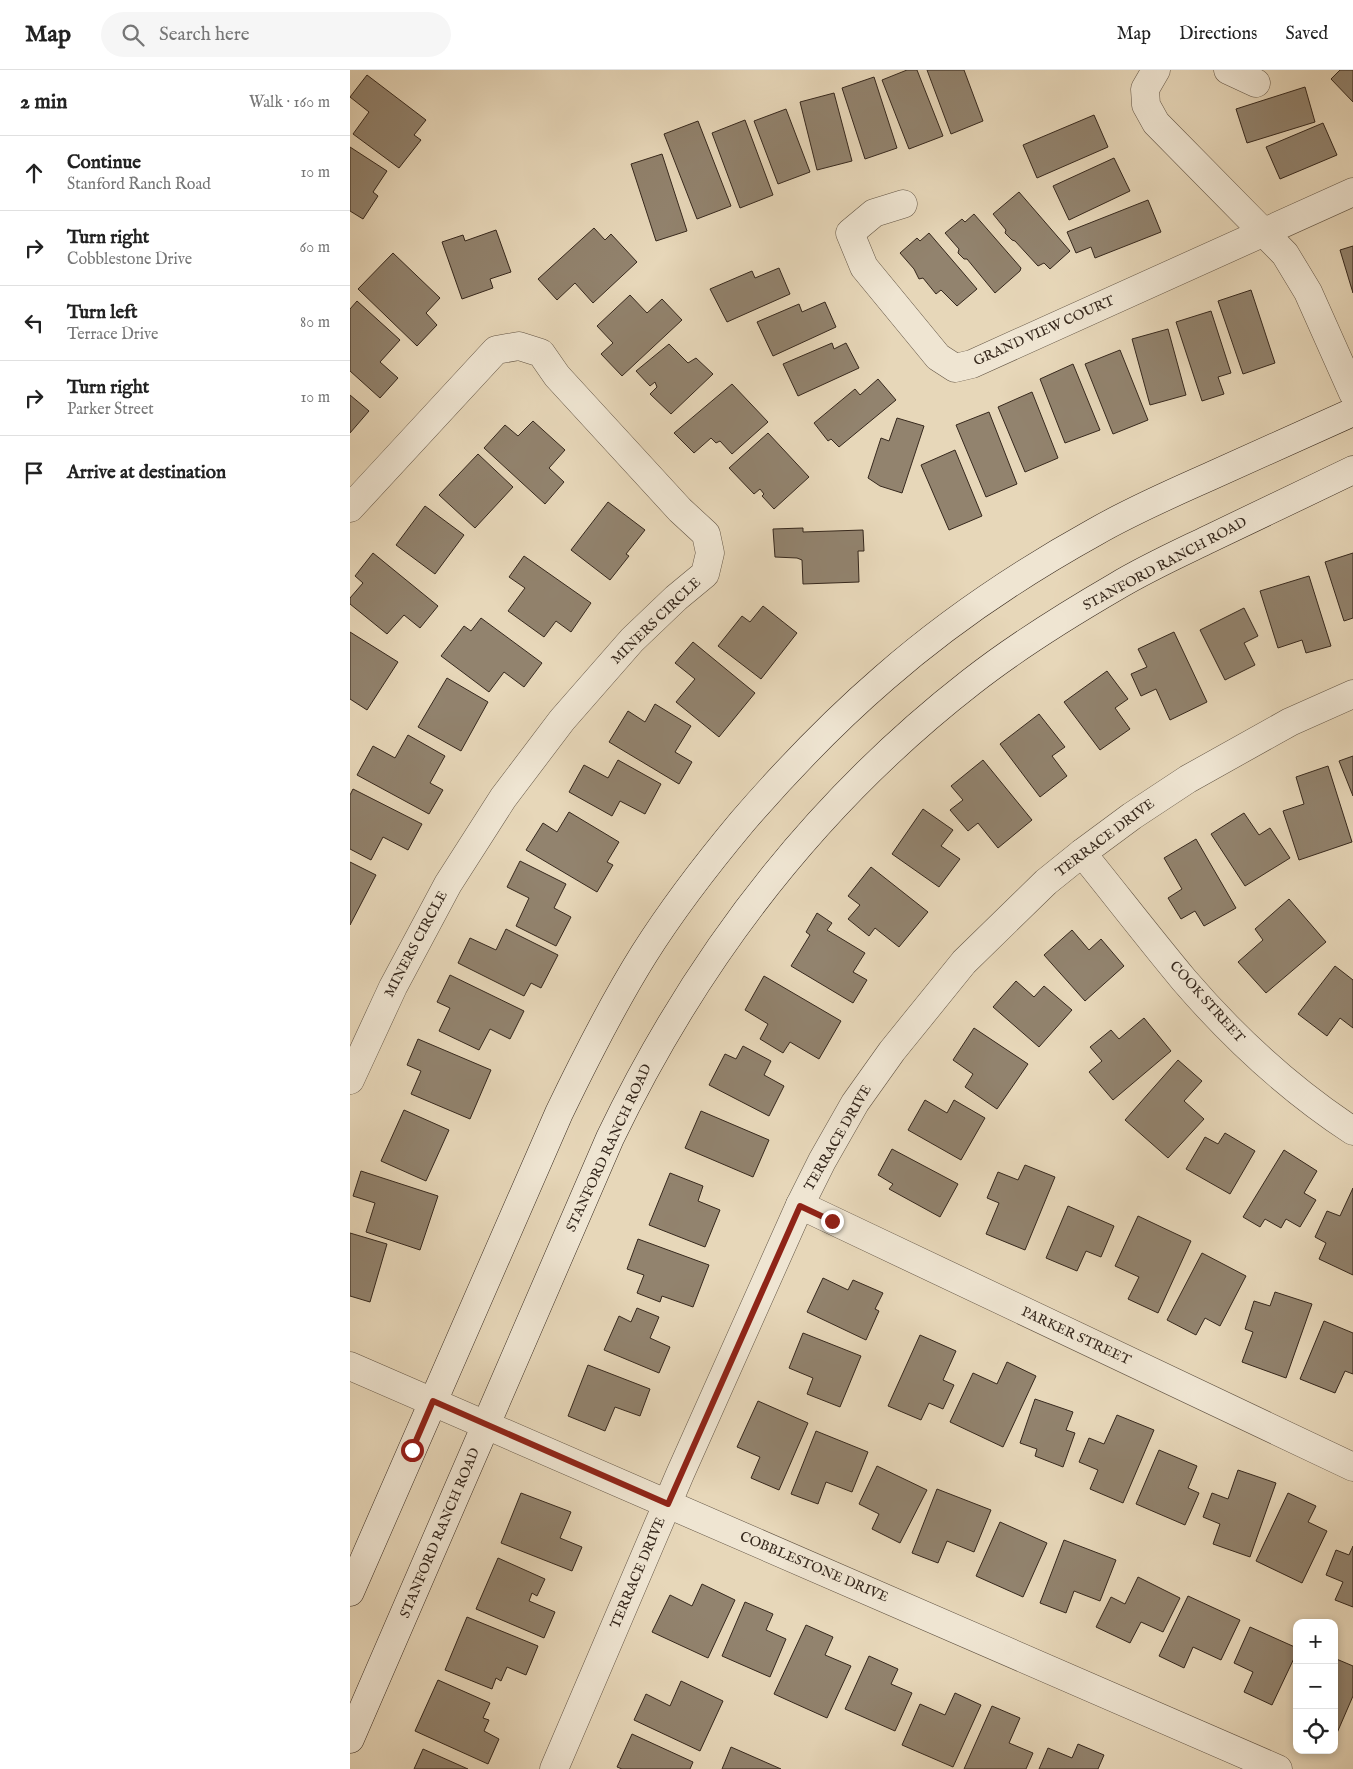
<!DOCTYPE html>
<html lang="en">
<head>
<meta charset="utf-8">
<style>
	:root { --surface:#fff; --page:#f6f6f6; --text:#222; --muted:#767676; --line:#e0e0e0 }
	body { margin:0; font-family:"IM FELL English",serif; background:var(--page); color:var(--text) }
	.controls { position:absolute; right:15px; bottom:15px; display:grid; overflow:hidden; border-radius:10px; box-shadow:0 2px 8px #0003 }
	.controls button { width:45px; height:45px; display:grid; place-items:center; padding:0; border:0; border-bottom:1px solid var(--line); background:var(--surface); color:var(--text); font:25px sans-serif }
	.stop { position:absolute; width:15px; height:15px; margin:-11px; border:4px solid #8f2418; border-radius:50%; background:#fff }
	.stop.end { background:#8f2418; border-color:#fff; box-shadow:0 1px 5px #0008 }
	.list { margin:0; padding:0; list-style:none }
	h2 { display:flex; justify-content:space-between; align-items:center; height:65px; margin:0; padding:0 20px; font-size:21px }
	h2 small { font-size:16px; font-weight:400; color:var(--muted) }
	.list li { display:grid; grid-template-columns:32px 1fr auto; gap:15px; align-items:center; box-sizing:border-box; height:75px; padding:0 20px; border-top:1px solid var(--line) }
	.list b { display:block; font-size:19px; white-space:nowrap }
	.list p { margin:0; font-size:16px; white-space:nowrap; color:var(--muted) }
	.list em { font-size:16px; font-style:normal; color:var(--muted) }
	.icon { flex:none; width:28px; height:28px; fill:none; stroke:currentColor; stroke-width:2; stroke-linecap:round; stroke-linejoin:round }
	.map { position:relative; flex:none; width:1003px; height:1699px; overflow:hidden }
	header { display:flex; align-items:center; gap:30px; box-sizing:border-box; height:70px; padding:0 25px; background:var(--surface); border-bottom:1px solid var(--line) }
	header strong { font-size:24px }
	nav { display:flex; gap:28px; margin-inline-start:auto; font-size:18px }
	.search { width:350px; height:45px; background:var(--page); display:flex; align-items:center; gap:12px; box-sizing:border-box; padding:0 18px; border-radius:28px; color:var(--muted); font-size:19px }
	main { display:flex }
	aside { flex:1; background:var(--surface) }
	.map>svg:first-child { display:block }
	.building { fill:#92836e; stroke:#36281d }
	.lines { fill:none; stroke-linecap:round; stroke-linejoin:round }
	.minor-casing { stroke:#625444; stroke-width:29 }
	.tertiary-casing { stroke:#625444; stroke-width:29 }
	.secondary-casing { stroke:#36281d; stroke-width:29 }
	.minor { stroke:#efe5d2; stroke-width:28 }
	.tertiary { stroke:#efe5d2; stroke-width:28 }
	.secondary { stroke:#efe5d2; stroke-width:28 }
	.route { stroke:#8f2418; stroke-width:6 }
	.labels { text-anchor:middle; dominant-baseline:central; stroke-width:5; stroke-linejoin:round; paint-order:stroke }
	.street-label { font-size:14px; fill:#36281d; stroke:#efe5d2 }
</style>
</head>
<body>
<header>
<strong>Map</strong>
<div class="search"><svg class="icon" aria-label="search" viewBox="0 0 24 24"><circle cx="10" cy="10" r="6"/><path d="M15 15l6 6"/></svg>Search here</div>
<nav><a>Map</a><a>Directions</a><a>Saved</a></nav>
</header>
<main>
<aside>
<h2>2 min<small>Walk · 160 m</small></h2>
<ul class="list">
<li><svg class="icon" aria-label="ahead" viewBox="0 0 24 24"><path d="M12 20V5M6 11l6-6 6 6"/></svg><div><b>Continue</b><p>Stanford Ranch Road</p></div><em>10 m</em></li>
<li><svg class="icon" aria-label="right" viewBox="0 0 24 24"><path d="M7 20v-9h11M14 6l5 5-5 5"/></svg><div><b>Turn right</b><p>Cobblestone Drive</p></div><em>60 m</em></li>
<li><svg class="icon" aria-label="left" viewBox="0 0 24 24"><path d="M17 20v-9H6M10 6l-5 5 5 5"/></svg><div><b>Turn left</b><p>Terrace Drive</p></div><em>80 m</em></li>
<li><svg class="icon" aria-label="right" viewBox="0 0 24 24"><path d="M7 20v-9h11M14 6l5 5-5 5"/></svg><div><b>Turn right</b><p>Parker Street</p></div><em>10 m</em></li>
<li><svg class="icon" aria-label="arrive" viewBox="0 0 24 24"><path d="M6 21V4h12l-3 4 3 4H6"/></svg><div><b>Arrive at destination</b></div></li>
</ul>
</aside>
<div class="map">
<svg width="1003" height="1699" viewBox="0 0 1003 1699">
	<rect width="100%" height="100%" fill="#e7d7b9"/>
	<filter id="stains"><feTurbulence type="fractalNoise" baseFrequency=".004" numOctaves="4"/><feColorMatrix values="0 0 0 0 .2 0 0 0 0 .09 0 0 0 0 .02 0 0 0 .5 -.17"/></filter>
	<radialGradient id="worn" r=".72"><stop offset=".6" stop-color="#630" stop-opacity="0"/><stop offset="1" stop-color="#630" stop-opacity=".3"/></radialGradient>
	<g class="building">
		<path d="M557 0H567L593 66 559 79 532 10Z"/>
		<path d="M577 0H614L633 51 601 64Z"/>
		<path d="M990 0H1003V32L981 9Z"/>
		<path d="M17 5 76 50 64 65 71 70 49 98 3 64 19 42 0 27Z"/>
		<path d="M524 7 547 78 515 89 492 18Z"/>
		<path d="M955 17 965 52 897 73 886 39Z"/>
		<path d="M484 23 502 91 467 100 450 32Z"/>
		<path d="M436 39 460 102 428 114 404 51Z"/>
		<path d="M744 45 758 77 687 108 673 75Z"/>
		<path d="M395 50 423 125 390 138 362 63Z"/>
		<path d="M348 51 381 136 347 149 314 64Z"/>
		<path d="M973 53 987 85 930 109 916 77Z"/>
		<path d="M0 77 37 101 23 122 28 126 13 149 0 141Z"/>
		<path d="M312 84 337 161 306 171 281 94Z"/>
		<path d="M764 88 780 121 719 150 703 116Z"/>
		<path d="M669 122 720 181 700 199 694 193 688 196 665 171 662 170 655 163 656 160 643 144Z"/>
		<path d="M798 130 811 162 745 188 741 177 726 183 717 162Z"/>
		<path d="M624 144 671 198 670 201 645 223 617 189H614L608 183 609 179 595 163 612 149 615 152Z"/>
		<path d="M244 158 255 170 261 164 287 192 243 233 225 213 207 230 188 209Z"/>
		<path d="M146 160 161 202 140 209 143 218 112 229 92 172 113 165 115 171Z"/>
		<path d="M579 163 627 219 607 236 591 220 586 224 573 208 569 209 564 199 550 183 567 168 570 171Z"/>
		<path d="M1003 176V223L990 180Z"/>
		<path d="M43 183 90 228 76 243 87 255 67 276 8 219Z"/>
		<path d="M429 198 440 224 377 252 360 219 402 201 405 208Z"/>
		<path d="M901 220 925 293 893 304 868 231Z"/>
		<path d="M280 225 297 243 312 229 332 250 272 306 251 284 263 273 247 256Z"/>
		<path d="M7 231 50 270 30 292 48 308 30 328 0 301V239Z"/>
		<path d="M475 232 486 257 423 286 407 252 449 234 452 242Z"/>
		<path d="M861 241 881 303 868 307 874 324 852 331 826 252Z"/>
		<path d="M818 259 836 325 800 335 782 269Z"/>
		<path d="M482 273 484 279 496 273 509 298 448 326 433 294Z"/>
		<path d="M319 274 338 293 346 288 363 304 321 344 300 324 307 317 305 312 300 316 286 301Z"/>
		<path d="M770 280 798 350 763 364 735 294Z"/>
		<path d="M723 294 750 360 715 373 690 309Z"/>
		<path d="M528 309 546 330 489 377 481 369 478 371 464 353 505 319 510 325Z"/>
		<path d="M382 314 418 352 382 384 370 371 366 373 361 368 344 383 324 363Z"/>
		<path d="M682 322 708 388 675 402 648 337Z"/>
		<path d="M0 325 19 341 0 363Z"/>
		<path d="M639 342 667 414 636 427 606 355Z"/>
		<path d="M547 348 574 356 552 423 530 416 518 408 531 368 539 371Z"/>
		<path d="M183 351 215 380 199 398 214 412 195 434 134 378 155 355 168 366Z"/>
		<path d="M418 363 459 407 424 439 412 426 414 424 410 419 404 424 379 398Z"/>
		<path d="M605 380 632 446 599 460 571 395Z"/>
		<path d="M128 384 163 417 125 458 89 425Z"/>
		<path d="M258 432 295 460 276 484 279 486 260 510 221 480Z"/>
		<path d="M75 436 114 465 85 504 46 475Z"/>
		<path d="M453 458V462L513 460 514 481H508L509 512 453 514 452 490 447 488 425 487 423 459Z"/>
		<path d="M23 483 88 536 70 558 54 545 37 564 0 534V528L13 513 5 506Z"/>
		<path d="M1003 483V548L994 551 975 492Z"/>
		<path d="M174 486 241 533 221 562 206 551 194 567 158 541 175 518 159 507Z"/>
		<path d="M959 506 981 576 956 583 952 570 928 578 910 521Z"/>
		<path d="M413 536 447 563 411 609 368 576 392 546 400 552Z"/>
		<path d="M894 538 908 566 894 573 905 595 875 610 850 560Z"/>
		<path d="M131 548 192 593 174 617 154 602 139 622 91 586 114 556 121 561Z"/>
		<path d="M0 562 48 592 17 640 0 629Z"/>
		<path d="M824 562 857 632 820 650 806 619 791 626 781 604 797 597 788 579Z"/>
		<path d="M343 572 405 623 369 667 326 632 345 609 325 593Z"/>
		<path d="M757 601 778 629 765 638 780 659 750 680 714 632Z"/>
		<path d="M97 608 138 632 111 681 68 657Z"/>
		<path d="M305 634 341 656 325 682 342 692 329 714 259 672 278 641 295 652Z"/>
		<path d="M689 644 715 677 702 686 717 706 690 727 650 674Z"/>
		<path d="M58 665 95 686 80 713 93 720 79 744 7 705 23 676 45 688Z"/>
		<path d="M1003 686V726L989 691Z"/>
		<path d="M268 690 311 714 295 744 270 731 262 746 219 722 234 695 258 708Z"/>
		<path d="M633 690 682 750 648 778 628 753 618 761 600 740 613 730 601 716Z"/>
		<path d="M978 696 1002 772 949 790 933 741 954 734 946 707Z"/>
		<path d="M3 719 72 754 58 780 33 767 21 790 0 779V725Z"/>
		<path d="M573 739 603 760 591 776 610 789 589 817 542 784Z"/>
		<path d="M219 742 269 772 257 792 263 795 247 822 176 780 193 753 207 762Z"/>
		<path d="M894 743 909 765 920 758 940 788 895 816 861 764Z"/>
		<path d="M846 769 886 838 854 856 845 841 831 849 818 828 832 819 814 788Z"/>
		<path d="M170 791 216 814 204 838 221 847 206 876 166 856 179 828 157 817Z"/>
		<path d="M0 792 26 805 0 855Z"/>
		<path d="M521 797 578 842 549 877 525 858 519 866 498 849 510 835 498 826Z"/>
		<path d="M939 829 976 872 916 923 888 892 913 870 905 859Z"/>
		<path d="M467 843 482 853 477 860 515 883 503 902 517 910 503 933 441 896 460 865 456 862Z"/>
		<path d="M156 859 208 885 191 918 181 913 174 926 108 893 120 868 146 880Z"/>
		<path d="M722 860 739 880 751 869 774 896 735 931 694 885Z"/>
		<path d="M985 896 1003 910V958L990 948 977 966 948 944Z"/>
		<path d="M100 905 174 941 160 969 140 959 129 980 89 961 100 938 87 932Z"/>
		<path d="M414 906 491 951 469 989 440 972 433 983 410 969 418 954 395 940Z"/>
		<path d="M666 911 684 927 694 916 722 940 689 977 643 937Z"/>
		<path d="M794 948 821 981 763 1030 739 1002 752 991 740 977 761 960 769 969Z"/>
		<path d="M624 958 678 994 647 1039 615 1017 623 1004 603 990Z"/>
		<path d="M68 969 141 1000 120 1049 61 1024 71 1001 57 995Z"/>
		<path d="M393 976 421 991 414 1005 434 1016 419 1046 359 1015 375 984 386 989Z"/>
		<path d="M828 990 852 1011 834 1031 854 1049 818 1088 775 1050Z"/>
		<path d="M575 1030 597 1043 604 1030 635 1048 611 1090 558 1060Z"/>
		<path d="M54 1040 99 1060 76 1111 31 1091Z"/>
		<path d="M351 1041 419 1070 403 1107 335 1078Z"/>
		<path d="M875 1063 905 1081 880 1124 836 1099 855 1067 868 1074Z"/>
		<path d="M542 1079 608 1114 590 1147 539 1119 543 1114 528 1105Z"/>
		<path d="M934 1080 967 1101 954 1123 966 1130 950 1157 936 1149 931 1158 915 1149 910 1157 893 1147Z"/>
		<path d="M675 1095 705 1107 675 1180 636 1164 649 1133 637 1128 648 1102 668 1110Z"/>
		<path d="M11 1101 88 1126 70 1180 16 1162 25 1133 3 1126Z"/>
		<path d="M320 1103 353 1116 348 1131 370 1140 355 1177 299 1155Z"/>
		<path d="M1003 1118V1205L969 1189 976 1173 965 1167 977 1141 990 1146Z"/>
		<path d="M718 1136 764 1156 751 1187 736 1181 727 1201 696 1188Z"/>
		<path d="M788 1146 841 1171 808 1243 778 1229 789 1207 765 1196Z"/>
		<path d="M0 1163 37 1174 20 1232 0 1226Z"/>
		<path d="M288 1169 359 1195 343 1237 312 1226 310 1232 287 1223 294 1205 277 1199Z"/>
		<path d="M852 1183 896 1206 870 1256 855 1248 846 1265 817 1250Z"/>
		<path d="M473 1208 498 1220 503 1210 533 1223 525 1239 529 1241 516 1270 457 1242Z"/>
		<path d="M925 1222 962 1234 936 1308 892 1292 903 1262 895 1259 904 1231 920 1236Z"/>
		<path d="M287 1238 309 1247 300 1268 320 1277 309 1303 254 1280 269 1246 281 1252Z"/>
		<path d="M974 1251 1003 1263V1304L995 1301 985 1323 950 1309Z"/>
		<path d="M453 1263 511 1286 490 1337 457 1324 463 1308 439 1298Z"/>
		<path d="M570 1265 606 1281 593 1310 604 1315 593 1339 579 1333 571 1350 538 1336Z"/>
		<path d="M657 1292 686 1306 653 1377 600 1352 623 1303 647 1314Z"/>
		<path d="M238 1295 300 1319 290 1346 265 1337 255 1361 218 1346Z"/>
		<path d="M685 1329 723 1342 716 1360 725 1363 713 1397 685 1386 687 1379 670 1373Z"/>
		<path d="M408 1331 458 1353 429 1420 401 1408 410 1387 387 1377Z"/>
		<path d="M767 1345 804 1360 773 1433 740 1419 748 1400 729 1392 739 1368 754 1374Z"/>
		<path d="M466 1361 518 1382 502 1422 476 1412 468 1434 441 1424Z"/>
		<path d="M809 1380 847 1396 838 1418 849 1423 835 1455 786 1434Z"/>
		<path d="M527 1396 577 1420 550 1473 522 1459 529 1444 509 1434Z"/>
		<path d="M888 1400 926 1413 900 1487 863 1474 870 1454 853 1447 862 1423 878 1429Z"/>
		<path d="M587 1419 641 1440 624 1482 597 1471 588 1493 562 1483Z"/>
		<path d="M171 1423 221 1442 210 1468 232 1477 222 1501 151 1473Z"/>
		<path d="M938 1423 966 1436 958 1452 977 1461 952 1513 906 1491Z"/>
		<path d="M650 1452 697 1473 673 1527 626 1506Z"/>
		<path d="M714 1470 766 1490 750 1531 724 1521 716 1543 690 1533Z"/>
		<path d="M1003 1476V1537L985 1530 993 1512 976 1505 986 1480 999 1485Z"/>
		<path d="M148 1488 195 1509 187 1526 182 1523 179 1531 205 1542 194 1568 126 1539Z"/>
		<path d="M788 1507 830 1528 813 1562 791 1552 780 1573 746 1557 761 1527 775 1534Z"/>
		<path d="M352 1514 385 1530 358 1588 302 1562 320 1525 342 1536Z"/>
		<path d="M838 1526 890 1550 871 1590 843 1577 834 1598 809 1586Z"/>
		<path d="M395 1532 423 1544 416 1560 436 1569 420 1607 372 1586Z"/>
		<path d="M117 1547 188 1576 176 1605 157 1597 151 1611 146 1608 142 1619 95 1600Z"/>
		<path d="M456 1555 483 1567 475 1585 501 1596 477 1648 424 1624Z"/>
		<path d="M900 1557 947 1578V1582L922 1635 894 1622 903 1602 884 1593Z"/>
		<path d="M519 1586 548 1599 541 1614 562 1623 545 1661 495 1639Z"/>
		<path d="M984 1588 1003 1596V1626L987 1663 984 1662Z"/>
		<path d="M88 1610 140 1633 133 1648 139 1650 134 1661 149 1669 138 1694 65 1661Z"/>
		<path d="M331 1611 373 1631 350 1681 284 1650 296 1624 320 1636Z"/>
		<path d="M605 1623 631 1635 603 1697 552 1675 570 1634 595 1645Z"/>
		<path d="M642 1636 670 1648 659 1673 683 1683 676 1699H614Z"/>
		<path d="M282 1664 343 1692 340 1699H272L267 1697Z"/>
		<path d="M728 1674 754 1685 748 1699H689L698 1678 722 1688Z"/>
		<path d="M381 1677 431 1699H372Z"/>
		<path d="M73 1679 118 1699H64Z"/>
	</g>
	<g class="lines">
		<defs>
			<g id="minor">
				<path d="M806 0 795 19 796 35 806 53 935 184 958 222 1003 323"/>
				<path d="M878 0 906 13"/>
				<path d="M553 134 524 143 500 163 514 197 588 287 605 298 622 294 1003 122"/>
				<path d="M0 438 146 280 169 276 191 283 207 306 330 440 356 464 360 483 355 504 326 528 282 570 212 650 153 728 98 814 43 917 0 1010"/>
				<path d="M732 783C766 825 799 868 834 910 883 967 939 1019 1003 1061"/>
				<path d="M450 1135 1003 1397"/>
				<path d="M204 1699 330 1404 450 1135 472 1091 505 1033 542 981 614 892 696 812 732 783 782 746 838 709 940 652 1003 624"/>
			</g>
			<path id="tertiary" d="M0 1296 928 1699"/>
			<g id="secondary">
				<path d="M0 1522 209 1043C235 989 262 935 294 884 323 838 357 794 392 752 436 701 483 652 534 608 598 552 671 503 745 462 783 440 823 423 863 405 910 384 956 363 1003 342"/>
				<path d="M0 1669 260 1068C346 889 463 735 621 612 667 576 717 545 767 516 797 498 828 484 859 469 907 446 955 423 1003 400"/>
			</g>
		</defs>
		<use href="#minor" class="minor-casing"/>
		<use href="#tertiary" class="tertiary-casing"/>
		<use href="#secondary" class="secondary-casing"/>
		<use href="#minor" class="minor"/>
		<use href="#tertiary" class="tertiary"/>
		<use href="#secondary" class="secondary"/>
	</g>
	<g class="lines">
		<path class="route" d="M62 1380 83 1331 318 1434 450 1136 482 1151"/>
	</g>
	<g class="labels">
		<g class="street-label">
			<text transform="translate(694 261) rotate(-24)">GRAND VIEW COURT</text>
			<text transform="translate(815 494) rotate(-28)">STANFORD RANCH ROAD</text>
			<text transform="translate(306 551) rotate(-44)">MINERS CIRCLE</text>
			<text transform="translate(755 768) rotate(-37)">TERRACE DRIVE</text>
			<text transform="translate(66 874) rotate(-62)">MINERS CIRCLE</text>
			<text transform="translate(857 932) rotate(48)">COOK STREET</text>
			<text transform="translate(488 1068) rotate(-60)">TERRACE DRIVE</text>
			<text transform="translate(259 1078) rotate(-65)">STANFORD RANCH ROAD</text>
			<text transform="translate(726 1266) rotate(25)">PARKER STREET</text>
			<text transform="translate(90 1463) rotate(-67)">STANFORD RANCH ROAD</text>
			<text transform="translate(464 1497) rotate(23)">COBBLESTONE DRIVE</text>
			<text transform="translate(288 1503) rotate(-67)">TERRACE DRIVE</text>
		</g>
	</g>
	<rect width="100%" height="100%" filter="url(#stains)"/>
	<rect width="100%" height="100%" fill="url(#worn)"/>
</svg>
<div class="controls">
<button>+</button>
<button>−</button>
<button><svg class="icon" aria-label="locate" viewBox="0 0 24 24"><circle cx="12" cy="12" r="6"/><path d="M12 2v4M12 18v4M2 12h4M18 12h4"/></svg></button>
</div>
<div class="stop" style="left:62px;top:1380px"></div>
<div class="stop end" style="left:482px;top:1151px"></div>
</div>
</main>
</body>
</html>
